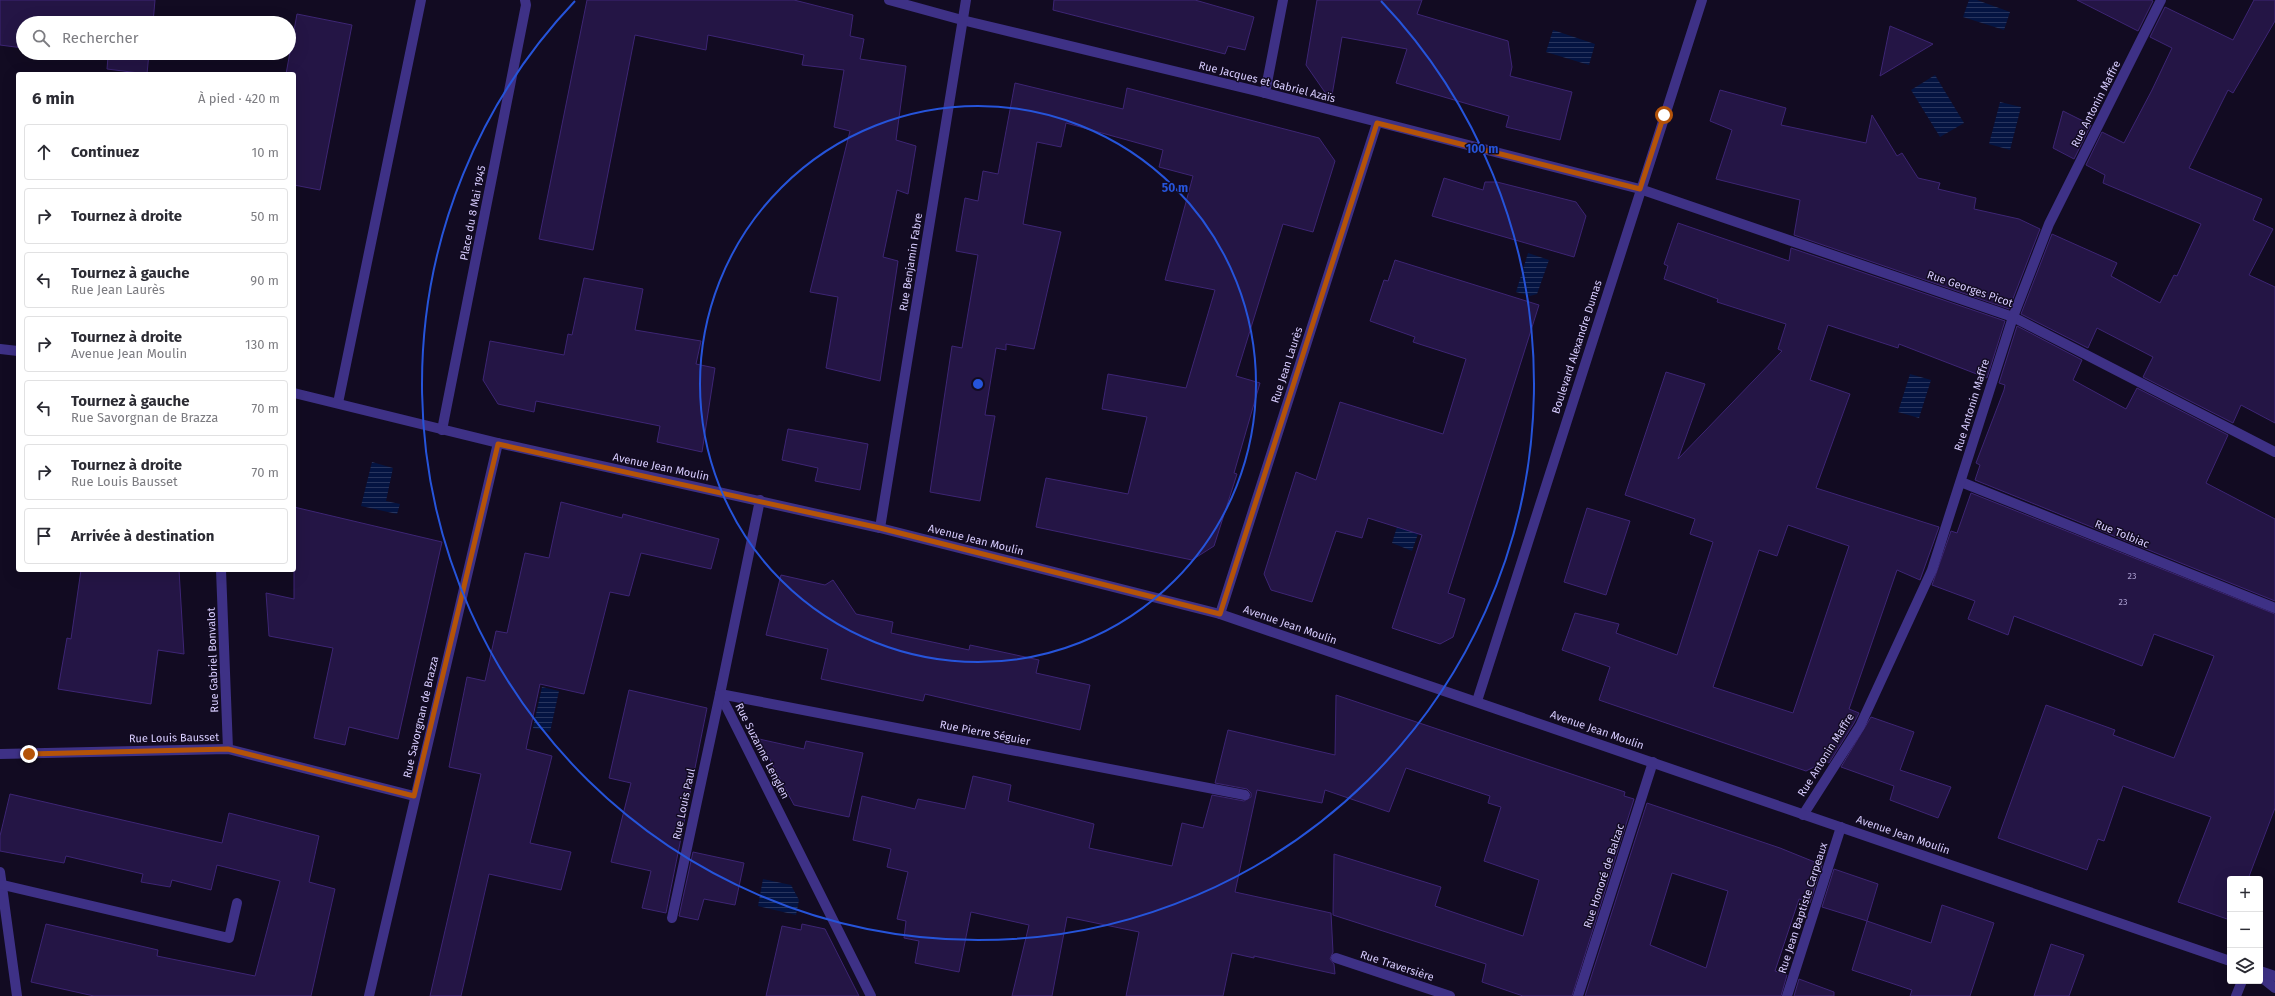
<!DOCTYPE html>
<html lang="fr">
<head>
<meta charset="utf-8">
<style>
	:root { --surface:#fff; --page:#f2f2f3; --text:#2b2b33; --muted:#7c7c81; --line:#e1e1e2 }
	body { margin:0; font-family:"Fira Sans",sans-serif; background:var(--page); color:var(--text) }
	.controls { position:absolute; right:12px; bottom:12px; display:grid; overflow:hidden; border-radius:4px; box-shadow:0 4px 16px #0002 }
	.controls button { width:36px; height:36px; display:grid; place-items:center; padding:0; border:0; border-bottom:1px solid var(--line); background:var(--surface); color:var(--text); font:20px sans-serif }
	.stop { position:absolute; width:12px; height:12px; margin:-9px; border:3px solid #b45309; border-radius:50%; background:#fff }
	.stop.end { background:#b45309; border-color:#fff; box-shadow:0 1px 4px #0008 }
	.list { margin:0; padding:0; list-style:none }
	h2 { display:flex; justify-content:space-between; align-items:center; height:52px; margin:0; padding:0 16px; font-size:17px }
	h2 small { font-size:13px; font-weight:400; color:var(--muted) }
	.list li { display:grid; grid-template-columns:26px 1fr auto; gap:12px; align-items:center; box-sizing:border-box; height:56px; margin:0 8px 8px; padding:0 8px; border:1px solid var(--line); border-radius:4px }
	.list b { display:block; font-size:15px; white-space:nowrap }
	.list p { margin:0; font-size:13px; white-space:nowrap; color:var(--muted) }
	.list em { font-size:13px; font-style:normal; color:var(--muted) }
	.icon { flex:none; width:22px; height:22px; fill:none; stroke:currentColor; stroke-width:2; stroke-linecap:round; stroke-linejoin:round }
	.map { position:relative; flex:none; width:2275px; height:996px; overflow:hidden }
	.search { position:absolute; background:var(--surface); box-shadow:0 4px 16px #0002; left:16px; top:16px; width:280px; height:44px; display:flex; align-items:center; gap:10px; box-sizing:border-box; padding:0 14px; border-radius:22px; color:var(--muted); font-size:15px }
	.panel { position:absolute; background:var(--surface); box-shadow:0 4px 16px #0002; left:16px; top:72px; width:280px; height:500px; border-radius:4px }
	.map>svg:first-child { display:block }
	.water { fill:url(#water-rules) }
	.building { fill:#241545; stroke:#3d2574; fill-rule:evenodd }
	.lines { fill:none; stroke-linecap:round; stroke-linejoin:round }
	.service { stroke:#3e3186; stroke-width:10 }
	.minor { stroke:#3e3186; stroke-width:10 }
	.tertiary { stroke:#3e3186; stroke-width:10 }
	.route { stroke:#b45309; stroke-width:5 }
	.ring { fill:none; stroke:#2654da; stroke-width:2 }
	.labels { text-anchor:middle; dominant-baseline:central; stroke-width:3; stroke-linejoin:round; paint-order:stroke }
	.number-label { font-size:9px; fill:#ab9fd0 }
	.street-label { font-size:11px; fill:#d8cdff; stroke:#120b22 }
	.centre { fill:#2654da; stroke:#120b22; stroke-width:2 }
	.ring-label { font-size:12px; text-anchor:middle; font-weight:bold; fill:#2654da; stroke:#120b22; stroke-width:3; stroke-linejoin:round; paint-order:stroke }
</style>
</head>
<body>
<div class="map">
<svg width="2275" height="996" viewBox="0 0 2275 996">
	<defs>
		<pattern id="water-rules" width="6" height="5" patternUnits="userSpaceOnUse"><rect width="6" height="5" fill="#041442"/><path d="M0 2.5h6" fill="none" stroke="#28355e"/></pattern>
	</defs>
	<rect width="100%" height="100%" fill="#120b22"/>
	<g class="water">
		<path d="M1969 0H1977L2010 12 2004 30 1963 17Z"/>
		<path d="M1553 30 1595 44 1589 65 1546 52Z"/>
		<path d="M1935 75 1964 123 1940 137 1911 90Z"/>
		<path d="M2000 102 2021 107 2010 150 1989 144Z"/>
		<path d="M1528 253 1549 260 1537 294 1530 296 1516 292Z"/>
		<path d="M1910 374 1931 380 1919 418 1898 412Z"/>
		<path d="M372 462 393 468 386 501 400 504 397 514 361 506Z"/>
		<path d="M1403 508 1425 514 1412 551 1392 543Z"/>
		<path d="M542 687 559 691 550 732 533 728Z"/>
		<path d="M763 879 791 885 799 900 796 915 758 906Z"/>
	</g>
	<g class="building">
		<path d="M0 0H155L153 23H23V48L0 45Z"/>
		<path d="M587 0H794L853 15 850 36 864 39 860 59 906 66 896 140 916 146 908 194 897 190 883 257 898 261 880 381 826 368 838 297 810 292 850 131 834 127 844 70 802 65 804 55 708 35 706 50 635 35 593 250 539 239Z"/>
		<path d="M1054 0H1195L1254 17 1245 50 1228 46 1225 54 1053 10Z"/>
		<path d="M1317 0H1422L1417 14 1508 41 1512 67 1510 76 1572 92 1560 140 1506 127 1509 116 1396 83 1407 49 1342 37 1331 101 1306 65Z"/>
		<path d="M2077 0H2151L2153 1 2138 31Z"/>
		<path d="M2254 0H2275V21L2233 93 2228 90 2189 168 2262 199 2253 220 2273 229 2249 275 2275 287V423L2241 405 2233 423 2143 377 2153 357 2097 328 2088 348 2021 314 2052 234 2117 263 2111 276 2160 303 2174 275 2177 276 2201 224 2103 183 2105 175 2086 165 2102 132 2124 143 2152 90 2172 48 2150 37 2165 7 2233 40Z"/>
		<path d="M297 14 352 25 320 190 294 185V74H286Z"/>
		<path d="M1890 26 1933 44 1880 76Z"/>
		<path d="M68 53H149L147 74 107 69 108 57Z"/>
		<path d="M1015 83 1123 109 1127 88 1319 138 1335 161 1313 232 1283 224 1236 376 1260 383 1234 473 1237 474 1214 546 1192 560 1036 527 1046 478 1128 494 1147 417 1102 409 1108 374 1186 388 1215 290 1165 280 1193 176 1159 167 1163 150 1066 123 1061 147 1037 142 1023 224 1061 232 1034 349 1006 344V350L996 348 985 415 995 416 980 501 930 492 952 346 962 348 978 255 956 251 965 198 978 201 983 171 998 174Z"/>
		<path d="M1720 90 1786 108 1781 125 1866 143 1872 115 1897 156 1902 153 1918 178 1940 183 1938 189 1976 198 1974 209 2019 219 2040 229 2009 309 1794 235 1800 200 1716 179 1732 130 1710 121Z"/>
		<path d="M2063 111 2091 125 2074 159 2053 148Z"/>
		<path d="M1444 178 1483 190 1485 182H1497L1576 202 1586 216 1574 257 1432 216Z"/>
		<path d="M1678 223 1789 261 1791 248 2005 321 1987 378 1899 344 1898 348 1828 325 1810 380 1850 394 1816 488 1939 527 1920 580 1897 570 1849 709 1859 713 1854 723 1829 763 1826 761 1806 771 1599 700 1610 667 1562 650 1575 613 1619 624 1616 633 1677 655 1713 542 1690 534 1695 519 1625 495 1666 372 1705 384 1678 459 1782 351 1778 349 1786 324 1717 302 1718 299 1664 279 1668 266 1664 264ZM1788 525 1849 546 1793 713 1713 687 1759 550 1777 556Z"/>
		<path d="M1395 260 1539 305 1448 593 1465 599 1453 637 1440 644 1392 628 1422 535 1368 518 1362 538 1336 531 1312 602 1271 590 1264 574 1296 472 1316 480 1340 402 1443 434 1466 359 1413 342 1415 337 1370 321 1384 280 1388 281Z"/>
		<path d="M584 278 643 289 635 330 701 341 696 364 715 368 702 452 657 442 660 426 536 401 534 412 498 404 483 380 490 341 564 355 568 334 572 335Z"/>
		<path d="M2017 326 2082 360 2073 380 2126 409 2137 388 2228 435 2206 483 2275 519V601L1975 480 1980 465 1976 463 2004 390 2005 385 1999 383Z"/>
		<path d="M788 429 868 444 860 490 815 481 818 468 782 460Z"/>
		<path d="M1971 493 2275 614V808L2248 879H2230V920L2178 902 2211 817 2123 786 2104 841 2098 839 2087 870 1998 838 2046 705 2115 730 2113 735 2174 758 2214 656 2154 634 2142 666 2014 616 2008 635 1968 619 1975 601 1932 585 1951 531 1957 533Z"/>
		<path d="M561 502 622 518 623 514 719 539 711 569 641 553 629 596 610 592 584 694 540 684 526 749 552 756 530 843 571 852 561 890 489 874 461 996H430L481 774 449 767 467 677 485 681 496 631 507 633 525 553 549 558Z"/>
		<path d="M294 507 442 542 398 739 349 727 345 745 314 738 333 648 269 636 266 593 294 599Z"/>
		<path d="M1587 508 1630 521 1606 595 1564 582Z"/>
		<path d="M81 570H179L184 654 158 650 151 704 58 689 67 638 71 639Z"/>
		<path d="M781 575 825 585 833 580 856 614 893 622 891 633 969 650 970 645 1039 660 1036 673 1090 685 1080 730 925 694 923 701 821 679 828 649 766 635Z"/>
		<path d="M629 690 707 708 666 913 642 908 651 871 611 862 631 783 609 778Z"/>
		<path d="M1336 695 1625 792 1624 796 1634 799 1572 996H1523L1482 982 1486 964 1333 915 1334 854 1441 887 1435 906 1523 936 1539 880 1484 861 1501 807 1488 803 1490 796 1406 768 1389 812 1325 790 1322 803 1257 790 1235 892 1331 913 1333 952 1330 959 1334 964 1335 974 1254 956V958L1232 953 1223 996H1126L1139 932 1067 917 1052 996H1012L1029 925 971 912 959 972 915 963 919 941 904 938 906 921 897 919 908 872 887 867 891 849 853 840 862 796 915 809 918 799 965 809 973 776 1011 785 1008 801 1094 824 1089 848 1172 866 1182 823 1203 828 1212 795 1244 801 1251 797V793L1247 789 1215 783 1228 730 1335 755Z"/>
		<path d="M1871 717 1914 732 1900 770 1951 787 1938 818 1890 800 1894 786 1841 767Z"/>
		<path d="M759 739 804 749 806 741 863 753 849 817 794 805Z"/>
		<path d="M10 794 222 843 229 813 319 836 309 882 335 889 311 996H94L31 982 46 924 158 950 157 956 255 976 280 881 217 865 211 890 172 880 170 887 141 882 143 874 66 856 64 863 0 851V836Z"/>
		<path d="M1647 803 1780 848 1822 865 1810 903 1799 899 1775 971 1787 975 1781 996H1585ZM1672 873 1728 891 1706 968 1650 945Z"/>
		<path d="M693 852 744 863 735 905 704 899 698 920 679 916Z"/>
		<path d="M1834 869 1878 884 1867 921 1822 907Z"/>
		<path d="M1942 905 1994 923 1970 996H1910L1912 990 1852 970 1867 921 1931 943Z"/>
		<path d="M802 924 825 929 859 996H766L782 926 801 930Z"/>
		<path d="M2051 944 2084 955 2069 996H2034Z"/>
		<path d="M1799 979 1834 992V996H1794Z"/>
	</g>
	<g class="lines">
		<g class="service">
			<path d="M0 872 17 996"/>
			<path d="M3 885 229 938 237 903"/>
		</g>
		<g class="minor">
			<path d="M889 0 962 20 1265 93 1640 189 2013 317 2275 452"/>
			<path d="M1265 93 1283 0"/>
			<path d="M338 403 421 0"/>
			<path d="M442 430 526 5 525 0"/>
			<path d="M1961 482 2275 608"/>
			<path d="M760 500 720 694 871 996"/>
			<path d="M880 528 966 0"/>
			<path d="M221 570 228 749"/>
			<path d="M1220 614 1377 123"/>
			<path d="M1477 701 1702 0"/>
			<path d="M0 754 228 749 414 796"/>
			<path d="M1803 815 1860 726 1932 570 2013 317 2049 224 2161 0"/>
			<path d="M672 918 720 694 1245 795"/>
			<path d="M1336 958 1450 996"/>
			<path d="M2260 976 2275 988"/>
			<path d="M369 996 498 443"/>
			<path d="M1578 996 1653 762"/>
			<path d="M1787 996 1841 827"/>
			<path d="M2236 996 2242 981"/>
		</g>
		<g class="tertiary">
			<path d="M0 349 18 351"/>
			<path d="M294 393 498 443 880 528 1220 614 2230 961"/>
			<path d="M2260 971 2275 976"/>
		</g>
	</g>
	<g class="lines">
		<path class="route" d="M29 754 228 749 414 796 498 444 880 528 1220 614 1377 123 1640 189 1664 115"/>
	</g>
	<g class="ring">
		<circle cx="978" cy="384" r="278"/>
		<path d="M1381 1A556 556 0 1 1 575 1"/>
	</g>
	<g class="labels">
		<g class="number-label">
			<text x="2132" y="576">23</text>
			<text x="2123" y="602">23</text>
		</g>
		<g class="street-label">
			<text transform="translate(1267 82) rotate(14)">Rue Jacques et Gabriel Azaïs</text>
			<text transform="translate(2096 104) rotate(-63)">Rue Antonin Maffre</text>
			<text transform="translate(473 213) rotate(-79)">Place du 8 Mai 1945</text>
			<text transform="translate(911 262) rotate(-81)">Rue Benjamin Fabre</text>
			<text transform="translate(1970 289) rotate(19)">Rue Georges Picot</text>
			<text transform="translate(1577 347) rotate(-72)">Boulevard Alexandre Dumas</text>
			<text transform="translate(1287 365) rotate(-72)">Rue Jean Laurès</text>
			<text transform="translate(1972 405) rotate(-73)">Rue Antonin Maffre</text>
			<text transform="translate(661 467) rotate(12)">Avenue Jean Moulin</text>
			<text transform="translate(2122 534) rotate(22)">Rue Tolbiac</text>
			<text transform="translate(976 540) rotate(14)">Avenue Jean Moulin</text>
			<text transform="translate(1290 625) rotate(19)">Avenue Jean Moulin</text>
			<text transform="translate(213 660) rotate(-92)">Rue Gabriel Bonvalot</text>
			<text transform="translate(421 717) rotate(-77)">Rue Savorgnan de Brazza</text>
			<text transform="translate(1597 730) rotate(19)">Avenue Jean Moulin</text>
			<text transform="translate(985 733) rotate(11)">Rue Pierre Séguier</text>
			<text transform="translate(174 738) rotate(-1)">Rue Louis Bausset</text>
			<text transform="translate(762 751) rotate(63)">Rue Suzanne Lenglen</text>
			<text transform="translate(1826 755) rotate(-58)">Rue Antonin Maffre</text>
			<text transform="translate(684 804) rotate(-78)">Rue Louis Paul</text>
			<text transform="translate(1903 835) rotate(19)">Avenue Jean Moulin</text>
			<text transform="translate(1604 876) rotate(-72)">Rue Honoré de Balzac</text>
			<text transform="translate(1803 908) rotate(-72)">Rue Jean Baptiste Carpeaux</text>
			<text transform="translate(1397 966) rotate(18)">Rue Traversière</text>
		</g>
	</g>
	<circle cx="978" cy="384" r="6" class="centre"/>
	<g class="ring-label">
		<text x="1482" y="153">100 m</text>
		<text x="1175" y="192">50 m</text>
	</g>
</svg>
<div class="controls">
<button>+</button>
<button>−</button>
<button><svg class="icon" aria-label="layers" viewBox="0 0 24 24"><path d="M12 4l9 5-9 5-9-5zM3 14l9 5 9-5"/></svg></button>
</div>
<div class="stop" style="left:1664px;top:115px"></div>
<div class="stop end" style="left:29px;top:754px"></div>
<div class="search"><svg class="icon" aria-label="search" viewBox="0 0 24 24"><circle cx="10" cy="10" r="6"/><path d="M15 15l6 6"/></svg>Rechercher</div>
<section class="panel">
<h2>6 min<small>À pied · 420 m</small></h2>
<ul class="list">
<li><svg class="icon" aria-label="ahead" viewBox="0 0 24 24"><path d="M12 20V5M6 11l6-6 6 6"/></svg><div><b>Continuez</b></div><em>10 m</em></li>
<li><svg class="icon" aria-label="right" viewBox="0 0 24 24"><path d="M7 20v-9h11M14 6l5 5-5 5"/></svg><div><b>Tournez à droite</b></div><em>50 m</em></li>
<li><svg class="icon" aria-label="left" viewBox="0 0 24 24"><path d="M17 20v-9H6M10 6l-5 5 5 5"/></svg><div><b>Tournez à gauche</b><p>Rue Jean Laurès</p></div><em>90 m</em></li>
<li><svg class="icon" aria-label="right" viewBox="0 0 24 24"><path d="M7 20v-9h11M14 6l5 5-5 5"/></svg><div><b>Tournez à droite</b><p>Avenue Jean Moulin</p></div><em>130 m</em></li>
<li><svg class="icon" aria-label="left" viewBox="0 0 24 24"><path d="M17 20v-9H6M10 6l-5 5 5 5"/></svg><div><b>Tournez à gauche</b><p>Rue Savorgnan de Brazza</p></div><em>70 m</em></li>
<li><svg class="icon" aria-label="right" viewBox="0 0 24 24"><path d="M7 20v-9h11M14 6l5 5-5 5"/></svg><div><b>Tournez à droite</b><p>Rue Louis Bausset</p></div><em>70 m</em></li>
<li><svg class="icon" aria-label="arrive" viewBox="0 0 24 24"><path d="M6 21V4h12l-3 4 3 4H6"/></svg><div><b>Arrivée à destination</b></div></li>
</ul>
</section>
</div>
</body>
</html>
